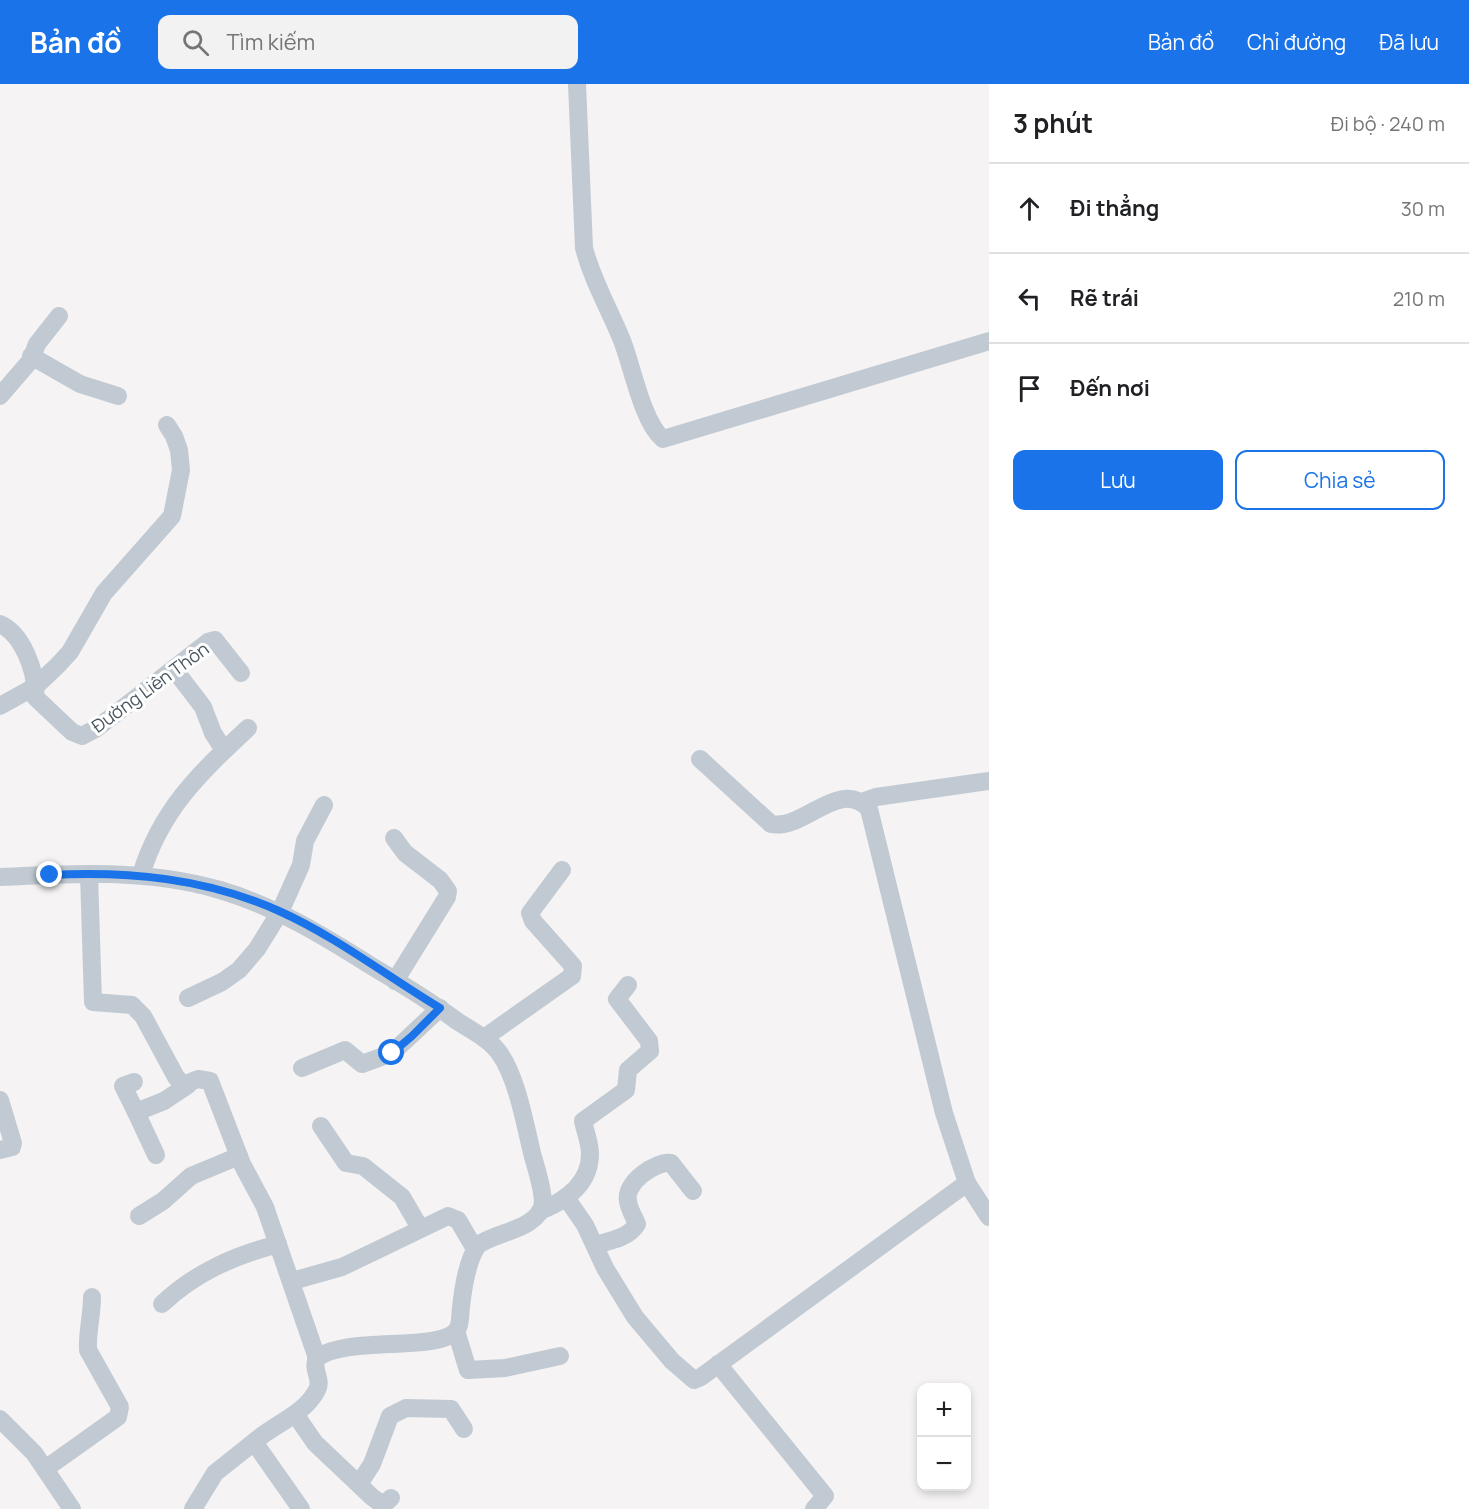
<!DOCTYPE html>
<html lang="vi">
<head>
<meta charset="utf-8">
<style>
	:root { --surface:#fff; --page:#f2f2f2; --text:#202124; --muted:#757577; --line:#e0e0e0; --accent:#1a73e8 }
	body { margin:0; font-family:Manrope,sans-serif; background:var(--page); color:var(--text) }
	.controls { position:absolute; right:18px; bottom:18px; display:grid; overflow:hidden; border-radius:12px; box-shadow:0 3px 9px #0003 }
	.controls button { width:54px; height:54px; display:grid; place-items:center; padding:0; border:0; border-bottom:2px solid var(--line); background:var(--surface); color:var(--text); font:30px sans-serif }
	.stop { position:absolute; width:18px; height:18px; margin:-14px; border:4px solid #1a73e8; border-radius:50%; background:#fff }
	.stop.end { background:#1a73e8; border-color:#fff; box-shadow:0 2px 6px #0008 }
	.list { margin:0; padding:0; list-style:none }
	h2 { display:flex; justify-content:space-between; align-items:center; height:78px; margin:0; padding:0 24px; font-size:26px }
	h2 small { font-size:20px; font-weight:400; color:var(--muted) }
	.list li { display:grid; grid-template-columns:39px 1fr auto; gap:18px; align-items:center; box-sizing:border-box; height:90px; padding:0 24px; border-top:2px solid var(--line) }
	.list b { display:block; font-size:22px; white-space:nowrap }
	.list em { font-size:20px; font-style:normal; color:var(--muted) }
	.actions { display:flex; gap:12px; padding:18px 24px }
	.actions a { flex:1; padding:14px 0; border:2px solid var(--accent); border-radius:12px; text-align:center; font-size:21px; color:var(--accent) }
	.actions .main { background:var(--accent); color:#fff }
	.icon { flex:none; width:33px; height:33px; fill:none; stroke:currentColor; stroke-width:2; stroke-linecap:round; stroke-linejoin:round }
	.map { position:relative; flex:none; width:989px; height:1425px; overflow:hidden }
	header { display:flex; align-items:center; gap:36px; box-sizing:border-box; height:84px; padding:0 30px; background:var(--accent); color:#fff }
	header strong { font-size:28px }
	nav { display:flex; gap:33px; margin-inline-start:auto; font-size:21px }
	.search { width:420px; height:54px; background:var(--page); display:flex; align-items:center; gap:15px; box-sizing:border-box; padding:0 21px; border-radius:12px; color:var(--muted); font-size:22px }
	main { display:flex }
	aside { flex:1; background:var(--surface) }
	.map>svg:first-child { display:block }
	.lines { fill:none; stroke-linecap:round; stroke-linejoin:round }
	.minor { stroke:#c1cad2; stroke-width:18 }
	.route { stroke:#1a73e8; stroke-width:8 }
	.labels { text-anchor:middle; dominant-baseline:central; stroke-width:6; stroke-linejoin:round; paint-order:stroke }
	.street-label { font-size:18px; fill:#4a5661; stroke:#fff }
</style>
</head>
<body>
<header>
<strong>Bản đồ</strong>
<div class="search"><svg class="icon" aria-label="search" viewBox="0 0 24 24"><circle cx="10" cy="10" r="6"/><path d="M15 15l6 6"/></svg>Tìm kiếm</div>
<nav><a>Bản đồ</a><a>Chỉ đường</a><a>Đã lưu</a></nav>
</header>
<main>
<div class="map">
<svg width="989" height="1425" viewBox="0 0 989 1425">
	<rect width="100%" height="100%" fill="#f5f3f3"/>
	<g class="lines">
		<g class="minor">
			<path d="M577 0 584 164C592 195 608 223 621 254 632 280 642 338 663 355L989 257"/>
			<path d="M31 272 80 300 118 312"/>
			<path d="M0 312 31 276 37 260 59 232"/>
			<path d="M0 540C23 550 37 589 35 613L72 648 82 652 97 644 208 558 215 556 241 589"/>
			<path d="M174 585 203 623 213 649 224 666"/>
			<path d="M0 622 36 602 58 581 70 568 104 509 172 432 181 386 179 366 174 352 167 341"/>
			<path d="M862 718 876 713 989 697"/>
			<path d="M394 754 405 769 440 796 448 807 447 813 395 897"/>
			<path d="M89 790 93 918 132 921 143 932 176 993 183 1001 198 995 210 997 242 1080 265 1123 317 1274"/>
			<path d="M141 791C161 725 200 689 248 644"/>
			<path d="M0 793C74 789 148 785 220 806 277 823 324 852 373 883 402 900 430 917 457 937 472 947 490 955 500 970 517 994 525 1040 532 1069 535 1081 547 1115 541 1126 529 1147 496 1148 478 1161 467 1176 463 1205 461 1223 460 1230 461 1240 457 1246 439 1269 348 1251 317 1274 311 1285 323 1295 317 1306 304 1331 274 1340 254 1358L301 1425"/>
			<path d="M188 914 222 898 239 886 257 865 280 828 301 781 305 757 324 721"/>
			<path d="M484 954 572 892 573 882 533 837 530 829 562 786"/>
			<path d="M302 984 345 966 362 980 392 969 440 924"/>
			<path d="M134 998 123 1002 136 1028"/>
			<path d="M0 1016 13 1059 12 1063 0 1066"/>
			<path d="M321 1042 346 1079 363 1082 402 1113 420 1144"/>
			<path d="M156 1071 136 1028 164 1017 188 1001"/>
			<path d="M967 1099 989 1133"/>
			<path d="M567 1115 585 1141 605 1184 635 1233 672 1277 694 1296 701 1293 967 1099 944 1029 869 725C839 693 804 747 771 740L700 675"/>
			<path d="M540 1127C565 1117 590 1100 590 1070 590 1059 585 1047 583 1037L626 1006 628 986 650 967 649 957 617 915 628 901"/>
			<path d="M139 1132 163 1117 191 1092 239 1072"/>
			<path d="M595 1161C609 1157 629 1154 637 1140 634 1133 629 1125 628 1117 624 1099 655 1077 671 1079L693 1107"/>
			<path d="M292 1197 342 1183 448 1132 458 1136 475 1165"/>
			<path d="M162 1220C196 1188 234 1172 278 1160"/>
			<path d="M456 1247 468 1286 505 1284 560 1272"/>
			<path d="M718 1280 825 1412 814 1425"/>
			<path d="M295 1330 315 1359 372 1413 383 1421 391 1414"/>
			<path d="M0 1335 34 1369 72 1425"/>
			<path d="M45 1385 118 1333 120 1323 88 1266C87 1248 92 1232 92 1213"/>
			<path d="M359 1400 372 1380 390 1332 406 1324 451 1325 464 1345"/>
			<path d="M193 1425 215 1389 254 1358"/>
		</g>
	</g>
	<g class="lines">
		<path class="route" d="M50 791C128 787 206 794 279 827 335 852 387 892 440 924L412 952 392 969"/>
	</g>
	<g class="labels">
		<g class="street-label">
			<text transform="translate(150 603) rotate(-36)">Đường Liên Thôn</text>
		</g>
	</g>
</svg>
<div class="controls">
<button>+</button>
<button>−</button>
</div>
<div class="stop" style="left:392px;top:969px"></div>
<div class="stop end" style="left:50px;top:791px"></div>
</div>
<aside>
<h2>3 phút<small>Đi bộ · 240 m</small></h2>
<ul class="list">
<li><svg class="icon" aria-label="ahead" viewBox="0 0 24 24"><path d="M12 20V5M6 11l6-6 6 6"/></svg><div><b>Đi thẳng</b></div><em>30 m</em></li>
<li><svg class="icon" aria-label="left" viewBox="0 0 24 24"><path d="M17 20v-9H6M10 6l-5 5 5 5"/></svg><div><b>Rẽ trái</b></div><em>210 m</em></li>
<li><svg class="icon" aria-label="arrive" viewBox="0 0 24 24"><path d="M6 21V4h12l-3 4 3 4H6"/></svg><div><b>Đến nơi</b></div></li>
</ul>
<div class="actions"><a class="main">Lưu</a><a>Chia sẻ</a></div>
</aside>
</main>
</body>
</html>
